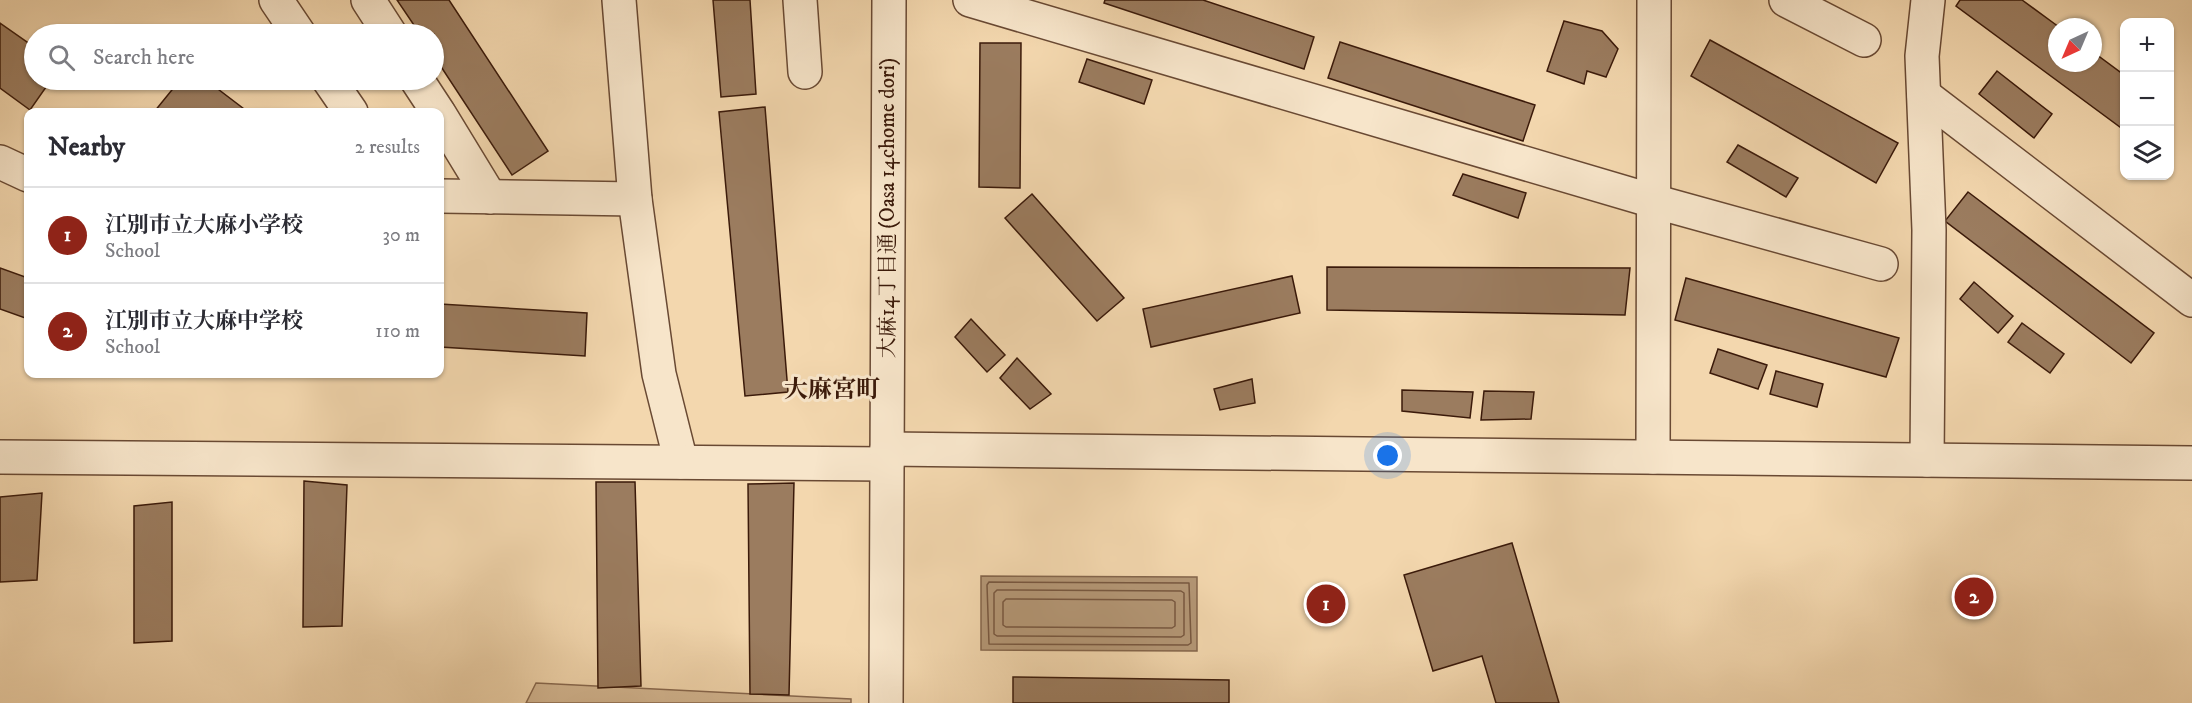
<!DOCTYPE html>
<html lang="en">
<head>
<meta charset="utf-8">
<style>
	:root { --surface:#fff; --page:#f2f2f3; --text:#2b2b33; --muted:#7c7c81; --line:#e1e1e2; --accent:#8f2418 }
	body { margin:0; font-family:"IM FELL DW Pica","Noto Serif JP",serif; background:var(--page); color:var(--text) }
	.controls { position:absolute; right:18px; top:18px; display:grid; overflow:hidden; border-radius:12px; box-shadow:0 2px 4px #0004 }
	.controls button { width:54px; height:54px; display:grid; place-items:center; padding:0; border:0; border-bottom:2px solid var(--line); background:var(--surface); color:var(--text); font:30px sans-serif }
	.compass { position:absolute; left:2048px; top:18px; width:54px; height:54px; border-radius:50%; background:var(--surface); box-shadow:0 2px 4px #0004; rotate:224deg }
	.you { position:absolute; left:1388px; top:456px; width:21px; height:21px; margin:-15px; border:4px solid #fff; border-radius:50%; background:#1a73e8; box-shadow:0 0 0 9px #1a73e833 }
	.badge { display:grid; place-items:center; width:39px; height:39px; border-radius:50%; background:var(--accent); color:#fff; font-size:20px; font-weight:700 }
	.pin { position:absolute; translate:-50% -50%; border:3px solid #fff; box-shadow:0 2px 6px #0006 }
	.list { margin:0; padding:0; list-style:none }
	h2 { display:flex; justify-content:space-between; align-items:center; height:78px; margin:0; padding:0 24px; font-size:26px }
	h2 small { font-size:20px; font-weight:400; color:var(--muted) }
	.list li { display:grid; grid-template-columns:39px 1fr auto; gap:18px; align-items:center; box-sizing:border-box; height:96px; padding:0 24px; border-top:2px solid var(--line) }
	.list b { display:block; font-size:22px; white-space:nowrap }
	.list p { margin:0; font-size:20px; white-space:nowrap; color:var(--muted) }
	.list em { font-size:20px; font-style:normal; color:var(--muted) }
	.icon { flex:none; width:33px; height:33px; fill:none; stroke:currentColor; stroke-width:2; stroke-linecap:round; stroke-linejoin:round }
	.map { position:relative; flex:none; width:2192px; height:703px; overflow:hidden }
	.search { position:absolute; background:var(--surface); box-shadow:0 2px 4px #0004; left:24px; top:24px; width:420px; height:66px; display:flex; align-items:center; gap:15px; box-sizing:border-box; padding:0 21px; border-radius:33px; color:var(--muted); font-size:22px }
	.panel { position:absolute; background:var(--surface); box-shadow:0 2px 4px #0004; left:24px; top:108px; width:420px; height:270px; border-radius:12px }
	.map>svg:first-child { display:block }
	.green { fill:#d4b792; stroke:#88684e; stroke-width:1.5 }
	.water { fill:#b49776; stroke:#84654b; stroke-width:1.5 }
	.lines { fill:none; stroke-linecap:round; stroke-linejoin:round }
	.shore { stroke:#785840; stroke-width:1.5 }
	.building { fill:#9b7c5f; stroke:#3b1a0a; stroke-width:1.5 }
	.minor-casing { stroke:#694933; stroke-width:36 }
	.minor { stroke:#f7e5ca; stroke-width:33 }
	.labels { text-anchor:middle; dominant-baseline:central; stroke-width:6; stroke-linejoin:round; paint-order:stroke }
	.street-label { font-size:21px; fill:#3b1a0a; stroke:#f7e5ca }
	.quarter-label { font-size:24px; font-weight:bold; fill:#3b1a0a; stroke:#f7e5ca }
</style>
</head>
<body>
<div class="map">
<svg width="2192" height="703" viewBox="0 0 2192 703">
	<rect width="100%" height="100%" fill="#f3d7ae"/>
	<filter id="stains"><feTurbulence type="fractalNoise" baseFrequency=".00333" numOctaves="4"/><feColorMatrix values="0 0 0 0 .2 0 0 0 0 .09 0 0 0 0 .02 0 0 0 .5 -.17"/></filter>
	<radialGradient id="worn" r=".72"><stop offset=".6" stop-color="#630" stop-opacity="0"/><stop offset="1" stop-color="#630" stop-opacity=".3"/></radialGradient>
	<path class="green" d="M536 683 851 699V703H526Z"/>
	<path class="water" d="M981 576 1197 577V651L981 650Z"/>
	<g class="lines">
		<g class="shore">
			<path d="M989 582 1189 583 1191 643 1188 645 989 644 987 585Z"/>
			<path d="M997 590 1181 591 1184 593V635L1181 637 997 636 994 634V593Z"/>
			<path d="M1006 599 1172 600 1175 602V626L1172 628 1006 627 1003 625V602Z"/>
		</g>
	</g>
	<g class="building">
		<path d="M397 0H449L548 151 512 175 434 56V34H420Z"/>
		<path d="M713 0H750L756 94 721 97Z"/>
		<path d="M1105 0H1203L1314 37 1304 69 1104 3Z"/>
		<path d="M1960 0H2022L2059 27 2057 63H2093V52L2124 75V130L1956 6Z"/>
		<path d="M1564 21 1602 31 1618 49 1606 77 1587 71 1584 84 1547 71Z"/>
		<path d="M0 23 34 47V80H51L30 110 0 88Z"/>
		<path d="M1710 40 1898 143 1876 183 1691 76Z"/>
		<path d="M1340 42 1535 105 1523 141 1328 78Z"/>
		<path d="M980 43H1021L1020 188 979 187Z"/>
		<path d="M1087 59 1152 80 1144 104 1079 82Z"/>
		<path d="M1997 71 2052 114 2034 138 1979 94Z"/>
		<path d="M180 80H206L248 112H154Z"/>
		<path d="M765 107 788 392 745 396 719 112Z"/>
		<path d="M1738 145 1798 178 1786 197 1727 162Z"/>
		<path d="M1463 174 1526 193 1518 218 1453 195Z"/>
		<path d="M1968 192 2154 333 2131 363 1945 221Z"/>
		<path d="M1032 194 1124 298 1097 321 1005 218Z"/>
		<path d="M1327 267 1630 268 1625 315 1327 310Z"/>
		<path d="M0 268 28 278V319L0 309Z"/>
		<path d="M1292 276 1300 313 1151 347 1143 309Z"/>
		<path d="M1686 278 1899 338 1886 377 1675 320Z"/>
		<path d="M1974 282 2013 316 1998 333 1960 299Z"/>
		<path d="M440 304 587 313 585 356 440 347Z"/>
		<path d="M971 319 1005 355 987 372 955 337Z"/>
		<path d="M2022 323 2064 354 2050 373 2008 342Z"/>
		<path d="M1718 349 1767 365 1758 389 1710 373Z"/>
		<path d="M1017 358 1051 394 1030 409 1000 378Z"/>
		<path d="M1776 371 1823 384 1817 407 1770 394Z"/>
		<path d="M1252 379 1255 403 1220 410 1214 389Z"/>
		<path d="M1402 390 1473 392 1470 418 1402 411Z"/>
		<path d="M1484 391 1534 392 1531 419 1481 420Z"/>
		<path d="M304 481 347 485 342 626 303 627Z"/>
		<path d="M596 482H635L641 686 598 688Z"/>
		<path d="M794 483 789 695 750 694 748 484Z"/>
		<path d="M42 493 37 580 0 582V497Z"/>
		<path d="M172 502V641L134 643V506Z"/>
		<path d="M1512 543 1559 703H1496L1482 656 1433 671 1404 575Z"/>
		<path d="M1013 677 1229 680V703H1013Z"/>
	</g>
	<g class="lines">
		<defs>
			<g id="minor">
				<path d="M276 0 299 34"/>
				<path d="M368 0 390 34"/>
				<path d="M619 0 635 199 659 374 681 462"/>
				<path d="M800 0 805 72"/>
				<path d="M970 0 1653 201 1881 264"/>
				<path d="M1786 0 1864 40"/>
				<path d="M329 80 351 112"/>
				<path d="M417 80 438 112"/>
				<path d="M1924 95 2192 300"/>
				<path d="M440 115 490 197"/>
				<path d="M0 162 28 175"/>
				<path d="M440 196 635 199"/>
				<path d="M887 449 2192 463"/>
				<path d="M0 457 887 464"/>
				<path d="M1653 457 1654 0"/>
				<path d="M1927 460 1929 230 1922 56 1928 0"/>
				<path d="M886 703 889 0"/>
			</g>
		</defs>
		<use href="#minor" class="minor-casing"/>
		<use href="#minor" class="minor"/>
	</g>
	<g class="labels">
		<g class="street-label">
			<text transform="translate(888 208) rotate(-90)">大麻14丁目通 (Oasa 14chome dori)</text>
		</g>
		<g class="quarter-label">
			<text x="832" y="390">大麻宮町</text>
		</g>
	</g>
	<rect width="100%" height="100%" filter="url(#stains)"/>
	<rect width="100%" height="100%" fill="url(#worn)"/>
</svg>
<div class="controls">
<button>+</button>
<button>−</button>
<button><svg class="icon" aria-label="layers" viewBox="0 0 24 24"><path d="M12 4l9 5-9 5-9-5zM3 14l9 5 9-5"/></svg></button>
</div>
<svg class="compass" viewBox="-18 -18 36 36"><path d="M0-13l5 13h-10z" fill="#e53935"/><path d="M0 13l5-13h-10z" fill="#7c7c81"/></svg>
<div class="you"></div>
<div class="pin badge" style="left:1326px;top:604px">1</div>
<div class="pin badge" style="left:1974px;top:597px">2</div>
<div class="search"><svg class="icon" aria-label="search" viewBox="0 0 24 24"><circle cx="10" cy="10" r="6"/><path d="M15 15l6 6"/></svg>Search here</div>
<section class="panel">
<h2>Nearby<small>2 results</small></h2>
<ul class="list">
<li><span class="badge">1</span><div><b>江別市立大麻小学校</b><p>School</p></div><em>30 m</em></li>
<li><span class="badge">2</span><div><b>江別市立大麻中学校</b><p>School</p></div><em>110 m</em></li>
</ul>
</section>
</div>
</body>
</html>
